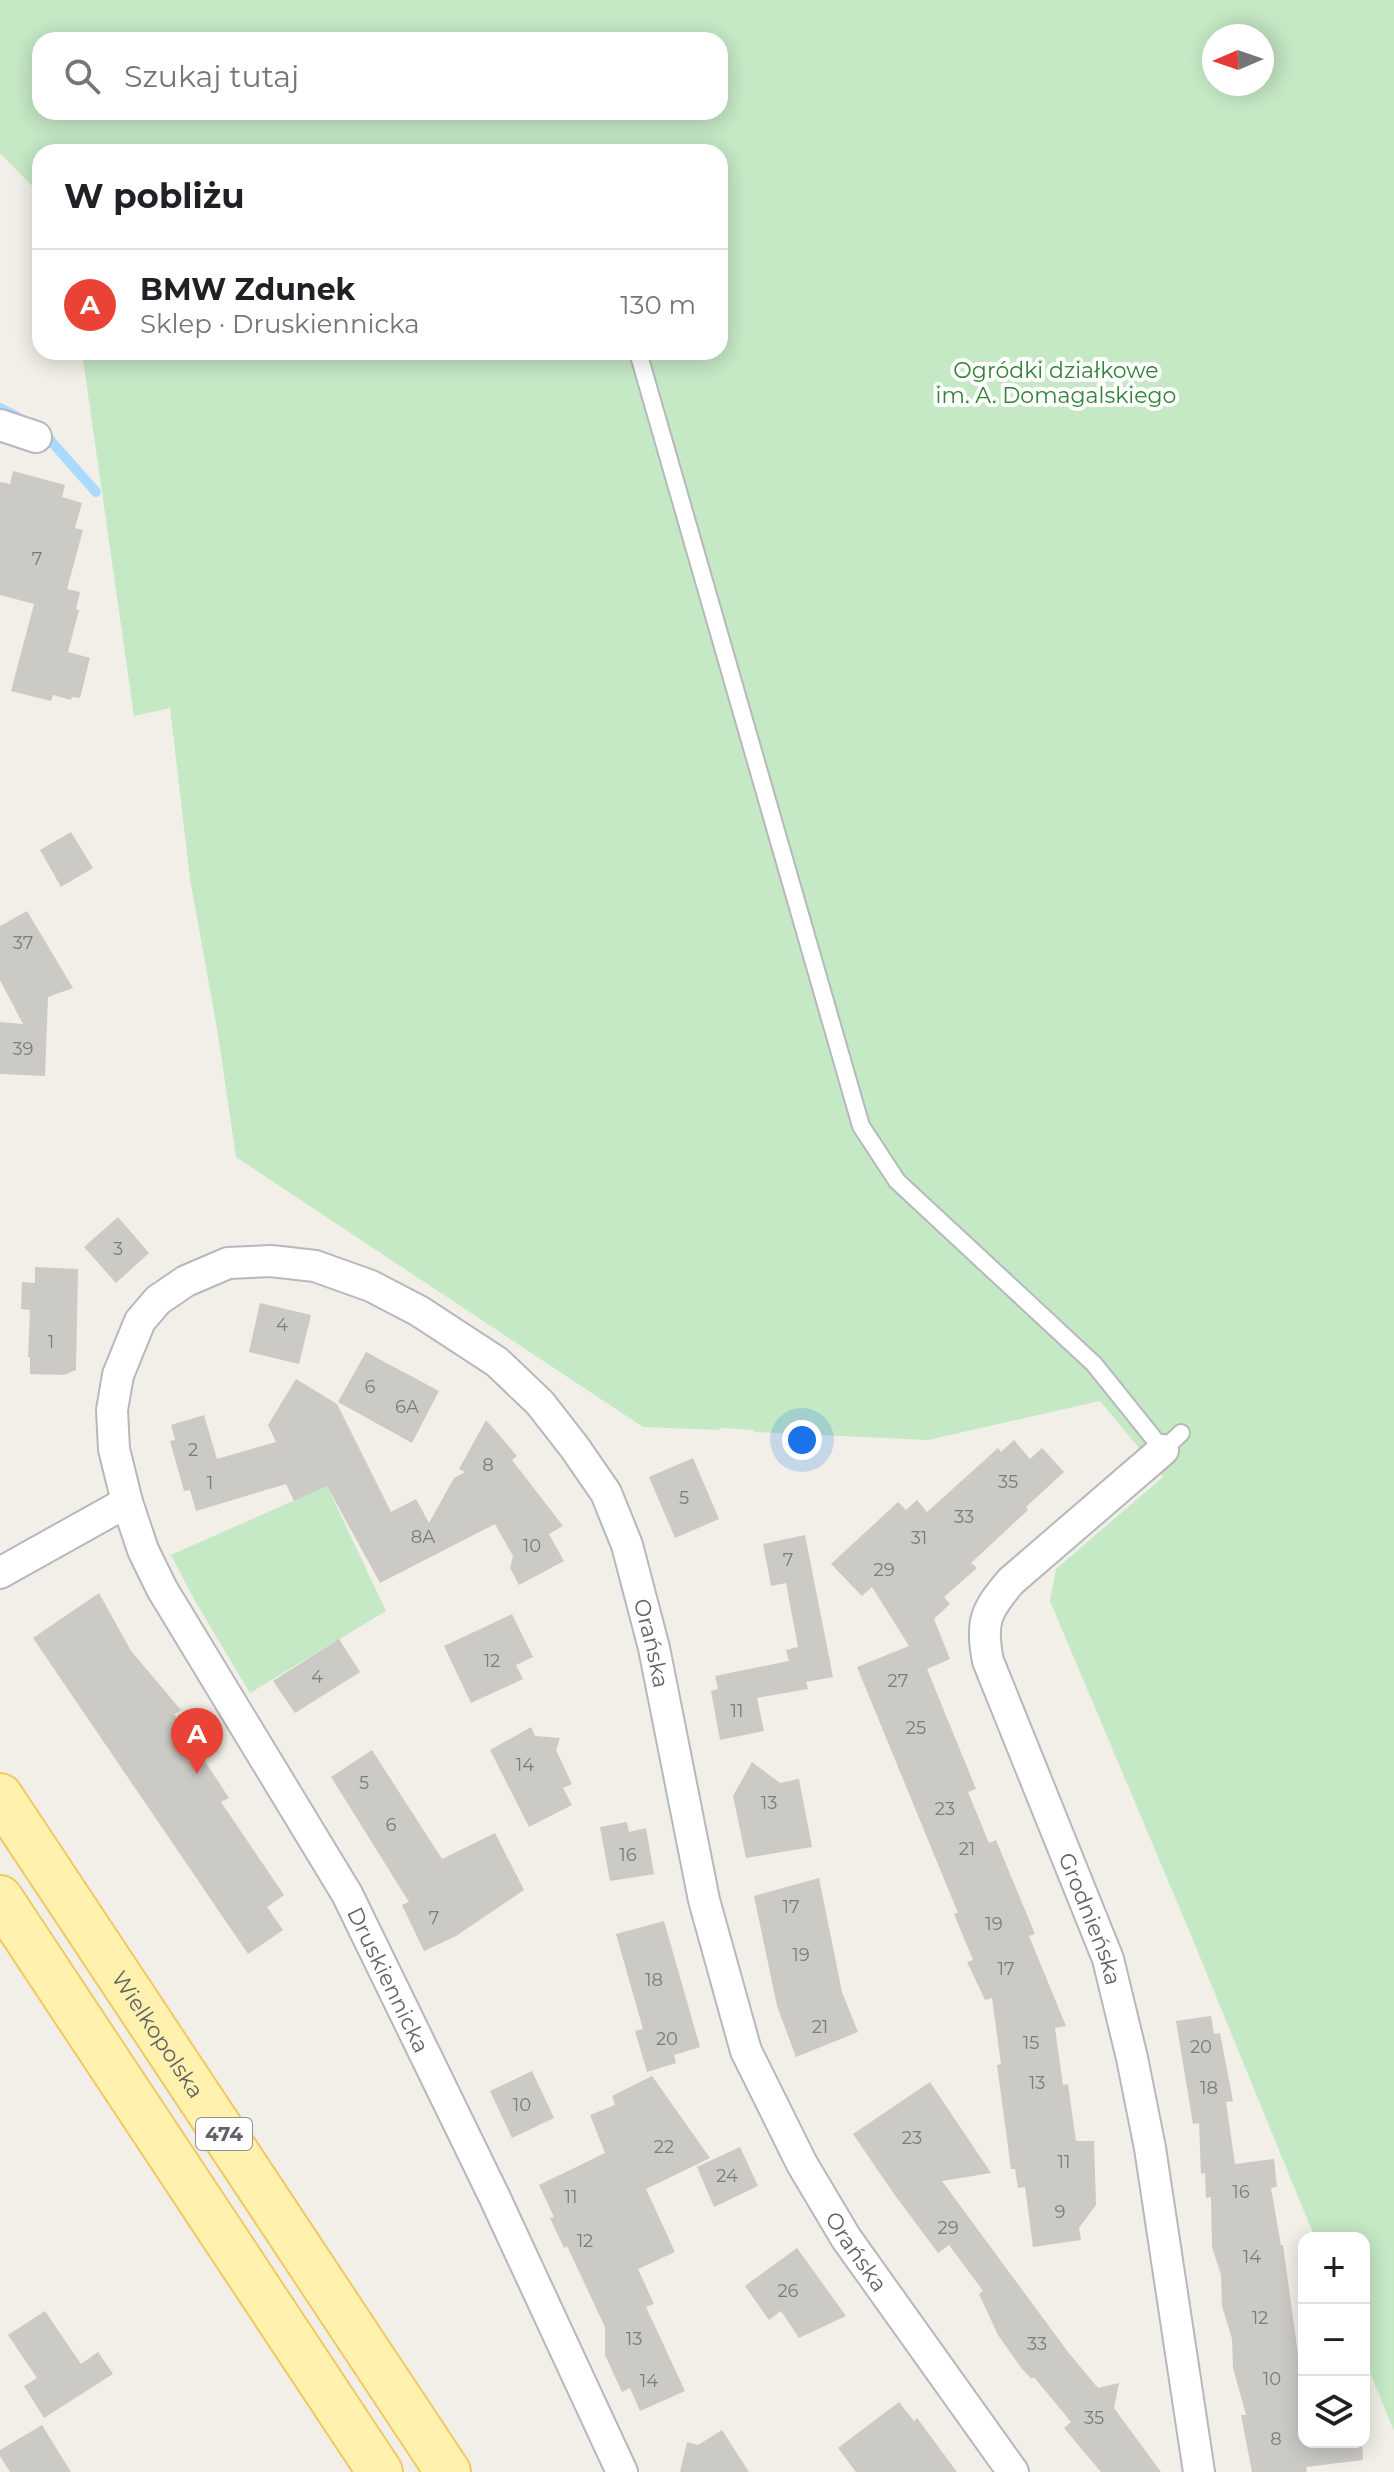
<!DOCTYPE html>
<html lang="pl">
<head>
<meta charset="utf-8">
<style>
	:root { --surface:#fff; --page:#f6f6f6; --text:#202124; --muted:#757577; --line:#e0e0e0; --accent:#ea4335 }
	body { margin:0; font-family:Montserrat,sans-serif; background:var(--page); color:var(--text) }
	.controls { position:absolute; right:24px; bottom:24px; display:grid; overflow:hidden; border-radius:16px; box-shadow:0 4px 20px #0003 }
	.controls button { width:72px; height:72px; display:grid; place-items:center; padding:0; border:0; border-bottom:2px solid var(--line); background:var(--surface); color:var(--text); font:40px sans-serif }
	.compass { position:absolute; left:1202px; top:24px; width:72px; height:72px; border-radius:50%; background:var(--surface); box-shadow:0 4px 20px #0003; rotate:268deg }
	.you { position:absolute; left:802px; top:1440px; width:28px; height:28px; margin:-20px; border:6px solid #fff; border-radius:50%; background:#1a73e8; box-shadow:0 0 0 12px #1a73e833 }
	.badge { display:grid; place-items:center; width:52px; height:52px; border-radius:50%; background:var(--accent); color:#fff; font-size:26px; font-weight:700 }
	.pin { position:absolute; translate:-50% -66px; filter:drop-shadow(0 2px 4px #0008) }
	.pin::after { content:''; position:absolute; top:42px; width:28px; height:24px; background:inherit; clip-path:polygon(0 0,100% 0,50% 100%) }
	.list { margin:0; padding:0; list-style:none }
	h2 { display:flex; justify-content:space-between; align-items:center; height:104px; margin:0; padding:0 32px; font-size:34px }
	h2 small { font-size:26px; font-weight:400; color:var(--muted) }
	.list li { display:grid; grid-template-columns:52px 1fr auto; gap:24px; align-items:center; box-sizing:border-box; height:112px; padding:0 32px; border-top:2px solid var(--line) }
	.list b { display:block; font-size:30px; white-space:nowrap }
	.list p { margin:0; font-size:26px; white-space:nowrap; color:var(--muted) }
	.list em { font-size:26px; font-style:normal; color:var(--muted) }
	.icon { flex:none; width:44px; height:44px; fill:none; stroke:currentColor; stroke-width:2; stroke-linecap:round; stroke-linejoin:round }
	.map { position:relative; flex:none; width:1394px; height:2472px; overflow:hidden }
	.search { position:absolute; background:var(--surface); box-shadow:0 4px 20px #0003; left:32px; top:32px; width:696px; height:88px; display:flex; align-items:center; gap:20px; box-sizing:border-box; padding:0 28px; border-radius:24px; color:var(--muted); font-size:30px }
	.panel { position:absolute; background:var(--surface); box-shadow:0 4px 20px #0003; left:32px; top:144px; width:696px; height:216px; border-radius:24px }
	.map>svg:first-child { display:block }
	.green { fill:#c5e8c5; fill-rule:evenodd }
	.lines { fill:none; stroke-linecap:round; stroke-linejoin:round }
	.stream { stroke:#aadaff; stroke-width:10 }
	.building { fill:#cccac5 }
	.service-casing { stroke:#b5b8bc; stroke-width:20 }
	.minor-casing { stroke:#b5b8bc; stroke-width:34 }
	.primary-casing { stroke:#f2c960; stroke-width:48 }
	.service { stroke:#fff; stroke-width:16 }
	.minor { stroke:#fff; stroke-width:30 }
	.primary { stroke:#fff2af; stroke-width:44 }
	.labels { text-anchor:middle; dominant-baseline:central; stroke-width:8; stroke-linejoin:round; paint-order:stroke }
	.number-label { font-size:18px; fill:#7a7d7f }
	.shield { fill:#fff; stroke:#8f9295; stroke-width:2 }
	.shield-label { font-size:20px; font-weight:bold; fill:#5f6368 }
	.park-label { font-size:22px; fill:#348238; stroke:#fff }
	.street-label { font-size:22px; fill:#5f6368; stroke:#fff }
</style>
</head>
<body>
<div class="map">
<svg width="1394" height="2472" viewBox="0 0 1394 2472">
	<rect width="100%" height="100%" fill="#f1efe8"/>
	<g class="green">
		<path d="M0 0H1394V2431L1364 2358V2238H1315L1191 1935 1050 1601 1056 1569 1163 1477 1100 1401 928 1440 754 1432V1430L720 1428V1430L643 1427 236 1157 218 1034 190 879 170 708 134 716 82 352H720V152H40V194L0 153ZM1214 36H1262V84H1214ZM40 40H720V112H40Z"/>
		<path d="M327 1486 386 1611 250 1693 195 1601 171 1555Z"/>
	</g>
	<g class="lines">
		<g class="stream">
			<path d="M0 408 17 417"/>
			<path d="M42 431 96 492"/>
		</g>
	</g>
	<g class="building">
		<path d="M13 471 65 485 62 497 82 503 75 528 83 530 67 589 80 592 76 609 79 610 68 652 90 658 80 698 72 697 71 700 53 695 51 701 11 691 34 604 0 595V482L10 484Z"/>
		<path d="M71 832 93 868 61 887 40 850Z"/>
		<path d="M27 911 73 988 48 997 45 1076 0 1074V1022L23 1024 0 980V926Z"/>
		<path d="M118 1217 149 1253 116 1283 84 1247Z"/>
		<path d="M35 1267 78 1269 76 1370 64 1375 30 1374V1357H28L30 1310 21 1309 22 1282 35 1283Z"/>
		<path d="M260 1303 311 1315 299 1364 249 1352Z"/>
		<path d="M366 1352 439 1391 412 1443 338 1402Z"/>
		<path d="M296 1379 337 1404 391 1512 416 1499 429 1523 454 1478 465 1472 459 1469 486 1420 517 1456 512 1460 563 1526 549 1534 564 1561 519 1585 510 1568 513 1556 495 1524 380 1583 327 1486 294 1501 286 1484 196 1511 190 1490 184 1491 170 1441 175 1440 171 1425 204 1415 217 1459 276 1442 268 1425Z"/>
		<path d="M1014 1440 1030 1459 1042 1448 1064 1472 1026 1507 1028 1510 971 1563 977 1568 944 1597 950 1604 934 1619 950 1659 927 1669 976 1789 968 1792 989 1843 996 1840 1035 1934 1029 1936 1066 2026 1055 2028 1063 2085 1068 2084 1076 2141H1094L1096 2205 1079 2228 1081 2240 1033 2247 1025 2187 1018 2188 1015 2169H1011L997 2065 1001 2064 992 1998 985 2000 967 1962 973 1960 954 1914 958 1913 857 1667 909 1646 872 1587 862 1596 831 1564 898 1502 906 1510 917 1500 927 1512 998 1448 1001 1452Z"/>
		<path d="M693 1458 719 1519 675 1538 649 1477Z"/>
		<path d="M805 1535 833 1677 806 1682 808 1689 757 1698 764 1731 720 1740 711 1691 718 1689 715 1676 789 1661 786 1650 798 1647 786 1583 771 1586 763 1544Z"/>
		<path d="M99 1593 131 1651 181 1710 174 1714 229 1798 221 1802 284 1895 267 1907 283 1930 248 1954 33 1638Z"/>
		<path d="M512 1614 533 1657 516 1665 523 1679 471 1703 444 1646Z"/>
		<path d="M339 1639 360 1672 295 1713 273 1681Z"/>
		<path d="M531 1727 535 1736 560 1738 556 1750 572 1784 563 1788 572 1805 529 1827 490 1750Z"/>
		<path d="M372 1750 442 1859 495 1833 524 1890 456 1936 424 1951 402 1905 409 1902 331 1777Z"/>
		<path d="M752 1762 780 1783 799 1779 812 1847 746 1858 733 1796Z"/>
		<path d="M627 1822 629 1832 646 1828 654 1874 610 1881 600 1827Z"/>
		<path d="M819 1878 842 1992 858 2032 796 2057 777 2006 754 1896Z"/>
		<path d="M664 1921 700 2047 674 2055 676 2063 647 2072 635 2031 643 2029 616 1934Z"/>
		<path d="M1211 2016 1214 2034 1220 2033 1233 2101 1226 2102 1235 2164 1274 2159 1277 2187 1271 2188 1281 2245H1283L1300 2369 1304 2368V2442H1362L1363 2460 1306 2467 1307 2472H1252L1241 2415H1246L1233 2368 1232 2339 1222 2306 1221 2275 1212 2247 1211 2197 1206 2198 1205 2173 1201 2174 1199 2123 1193 2124 1176 2021Z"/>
		<path d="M532 2071 554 2118 512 2138 490 2091Z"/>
		<path d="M652 2076 710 2158 646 2189 675 2252 638 2269 654 2304 646 2307 685 2391 640 2411 630 2388 622 2392 605 2355V2327L567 2246 564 2248 550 2218 554 2217 539 2185 605 2153 590 2115 615 2105 612 2096Z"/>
		<path d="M930 2082 991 2173 942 2181 1068 2352 1098 2388 1119 2383 1114 2408 1161 2472H1101L1064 2428 1071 2422 1034 2377 1032 2379 1022 2369 998 2335 979 2294 983 2291 949 2245 938 2253 894 2194 853 2134Z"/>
		<path d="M740 2147 758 2186 714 2207 697 2167Z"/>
		<path d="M797 2248 846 2316 799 2338 781 2311 769 2320 745 2286Z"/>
		<path d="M45 2311 81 2364 98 2352 113 2374 44 2418 24 2386 37 2378 8 2335Z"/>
		<path d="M899 2402 914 2421 917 2418 957 2472H856L838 2448Z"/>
		<path d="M42 2425 71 2472H10L0 2456V2450Z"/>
		<path d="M722 2430 749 2472H680L687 2442 698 2445Z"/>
	</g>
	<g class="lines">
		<defs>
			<path id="service" d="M638 352 861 1126 897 1181 1094 1364 1163 1450 1181 1433"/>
			<g id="minor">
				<path d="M0 425 36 437"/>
				<path id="s1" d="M1163 1450 1011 1581C986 1610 980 1622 988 1661L1108 1959 1132 2058 1150 2148 1199 2472"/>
				<path d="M0 1573 127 1502"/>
				<path id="s2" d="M622 2472 494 2196 347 1894 162 1589 143 1550 127 1502 114 1449 112 1410 118 1375 140 1321 158 1300 186 1281 228 1263 271 1261 315 1266 371 1286 419 1311 497 1362 540 1403 575 1448 606 1493 627 1545 654 1648 704 1900 746 2051 802 2164 846 2238 1013 2472"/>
			</g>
			<g id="primary">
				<path id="s3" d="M0 1796 448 2472"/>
				<path d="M0 1898 380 2472"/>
			</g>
		</defs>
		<use href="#service" class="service-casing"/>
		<use href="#minor" class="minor-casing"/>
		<use href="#primary" class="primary-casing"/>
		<use href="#service" class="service"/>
		<use href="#minor" class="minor"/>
		<use href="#primary" class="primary"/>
	</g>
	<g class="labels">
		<g class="number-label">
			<text x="37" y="559">7</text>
			<text x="23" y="943">37</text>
			<text x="23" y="1049">39</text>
			<text x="118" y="1249">3</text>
			<text x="282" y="1325">4</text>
			<text x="51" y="1342">1</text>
			<text x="370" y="1387">6</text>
			<text x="407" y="1407">6A</text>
			<text x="193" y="1450">2</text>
			<text x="488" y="1465">8</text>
			<text x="1008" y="1482">35</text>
			<text x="210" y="1483">1</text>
			<text x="684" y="1498">5</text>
			<text x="964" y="1517">33</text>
			<text x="423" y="1537">8A</text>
			<text x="919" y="1538">31</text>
			<text x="532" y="1546">10</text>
			<text x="788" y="1560">7</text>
			<text x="884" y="1570">29</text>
			<text x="492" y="1661">12</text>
			<text x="317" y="1677">4</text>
			<text x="898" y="1681">27</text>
			<text x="737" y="1711">11</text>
			<text x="916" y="1728">25</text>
			<text x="525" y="1765">14</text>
			<text x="364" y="1783">5</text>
			<text x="769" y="1803">13</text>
			<text x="945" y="1809">23</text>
			<text x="391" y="1825">6</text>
			<text x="967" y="1849">21</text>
			<text x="628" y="1855">16</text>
			<text x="791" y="1907">17</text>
			<text x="434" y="1918">7</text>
			<text x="994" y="1924">19</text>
			<text x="801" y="1955">19</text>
			<text x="1006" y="1969">17</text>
			<text x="654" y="1980">18</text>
			<text x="820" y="2027">21</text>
			<text x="667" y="2039">20</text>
			<text x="1031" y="2043">15</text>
			<text x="1201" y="2047">20</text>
			<text x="1037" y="2083">13</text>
			<text x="1209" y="2088">18</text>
			<text x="522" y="2105">10</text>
			<text x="912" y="2138">23</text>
			<text x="664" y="2147">22</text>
			<text x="1064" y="2162">11</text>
			<text x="727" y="2176">24</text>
			<text x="1241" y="2192">16</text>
			<text x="571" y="2197">11</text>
			<text x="1060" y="2212">9</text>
			<text x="948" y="2228">29</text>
			<text x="585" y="2241">12</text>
			<text x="1252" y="2257">14</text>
			<text x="788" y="2291">26</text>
			<text x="1260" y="2318">12</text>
			<text x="634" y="2339">13</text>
			<text x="1037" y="2344">33</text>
			<text x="1272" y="2379">10</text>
			<text x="649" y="2381">14</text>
			<text x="1094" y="2418">35</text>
			<text x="1276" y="2439">8</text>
		</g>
		<rect class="shield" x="196" y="2118" width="56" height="32" rx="6"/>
		<g class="shield-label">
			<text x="224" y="2134">474</text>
		</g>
		<g class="park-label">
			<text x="1056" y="370">Ogródki działkowe<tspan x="1056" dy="25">im. A. Domagalskiego</tspan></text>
		</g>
		<g class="street-label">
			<text stroke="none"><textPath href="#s2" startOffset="2008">Orańska</textPath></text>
			<text stroke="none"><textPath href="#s1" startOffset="566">Grodnieńska</textPath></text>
			<text transform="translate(388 1980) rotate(64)">Druskiennicka</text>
			<text stroke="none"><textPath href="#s3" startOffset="286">Wielkopolska</textPath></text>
			<text stroke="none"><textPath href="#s2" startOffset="2656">Orańska</textPath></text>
		</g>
	</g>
</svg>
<div class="controls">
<button>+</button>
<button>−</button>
<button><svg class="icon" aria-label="layers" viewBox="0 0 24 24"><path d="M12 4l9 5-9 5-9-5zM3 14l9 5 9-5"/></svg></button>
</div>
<svg class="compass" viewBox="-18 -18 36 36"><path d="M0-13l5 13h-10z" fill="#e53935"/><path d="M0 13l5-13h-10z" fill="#757577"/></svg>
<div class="you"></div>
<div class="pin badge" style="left:197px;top:1774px">A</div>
<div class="search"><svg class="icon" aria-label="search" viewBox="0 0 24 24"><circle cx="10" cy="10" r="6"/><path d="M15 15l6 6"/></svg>Szukaj tutaj</div>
<section class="panel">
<h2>W pobliżu<small></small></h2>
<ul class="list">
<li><span class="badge">A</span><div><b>BMW Zdunek</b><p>Sklep · Druskiennicka</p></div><em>130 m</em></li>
</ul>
</section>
</div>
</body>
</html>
